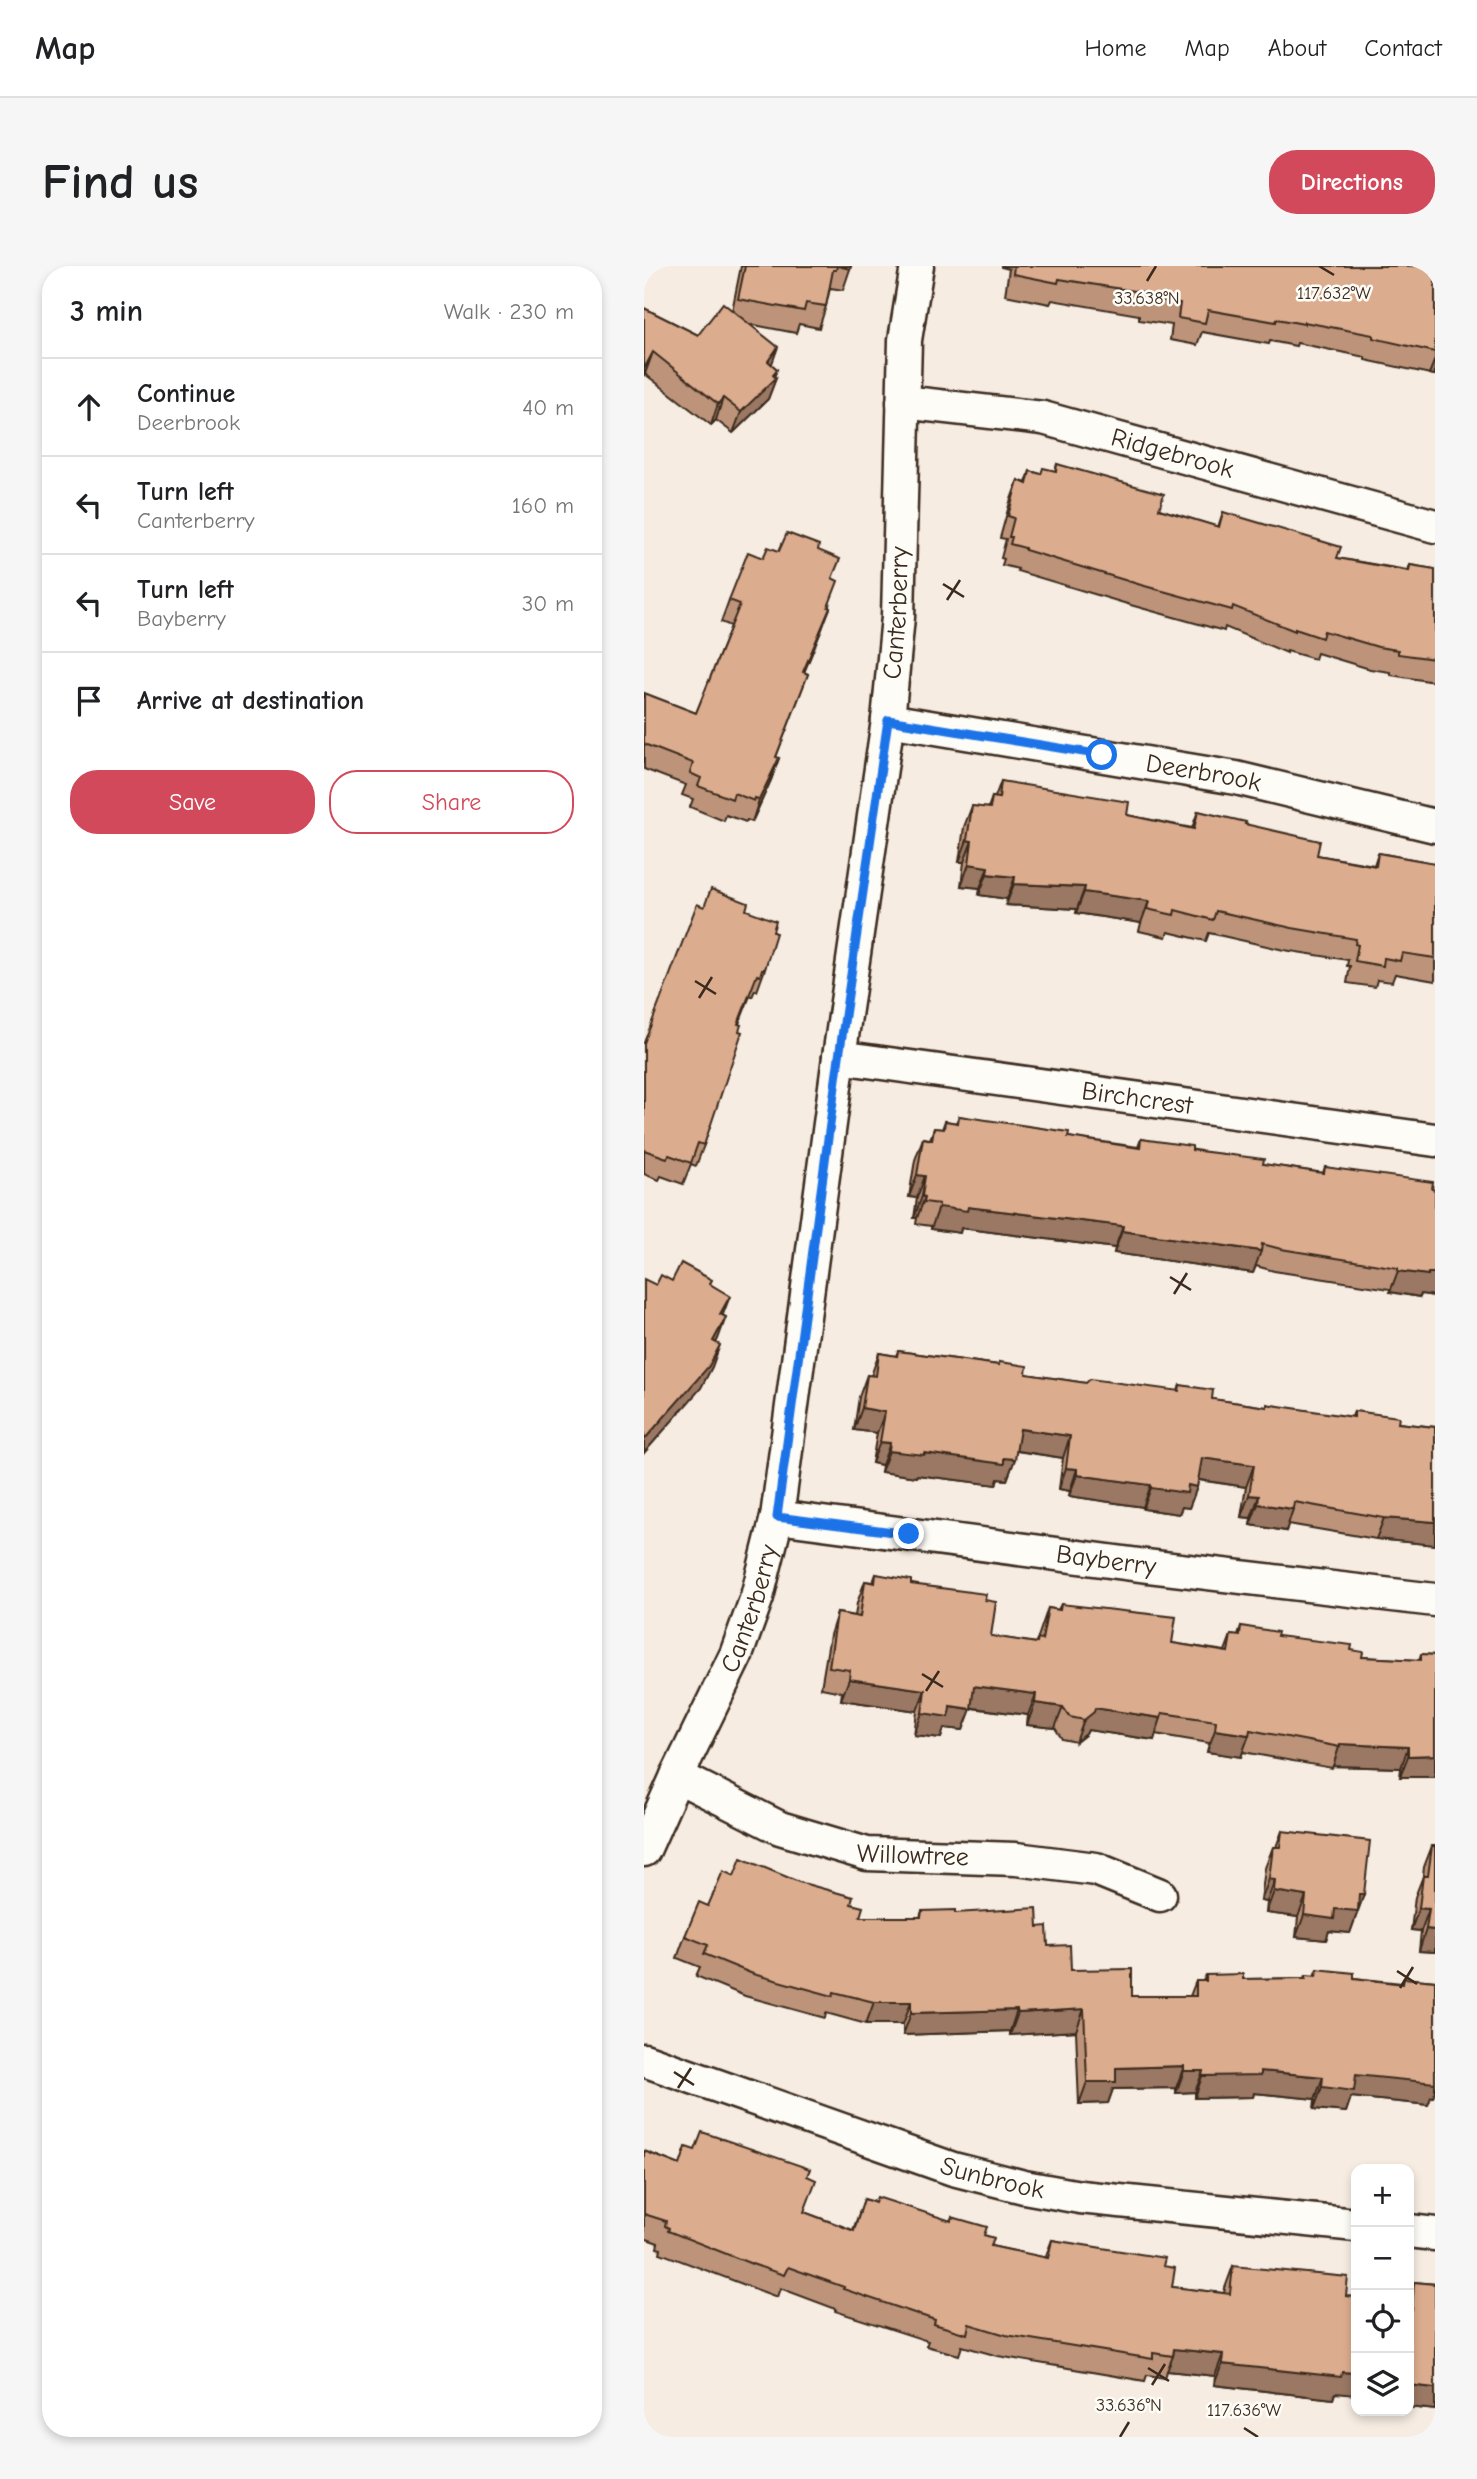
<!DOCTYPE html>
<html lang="en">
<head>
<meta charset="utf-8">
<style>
	:root { --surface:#fff; --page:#f6f6f6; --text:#202124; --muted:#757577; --line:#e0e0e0; --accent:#d1495b }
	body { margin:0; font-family:"Comic Neue",sans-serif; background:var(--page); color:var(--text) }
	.controls { position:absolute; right:21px; bottom:21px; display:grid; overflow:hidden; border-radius:14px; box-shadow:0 4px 10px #0003 }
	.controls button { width:63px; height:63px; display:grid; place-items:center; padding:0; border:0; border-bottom:2px solid var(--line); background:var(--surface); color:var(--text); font:35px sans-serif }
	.stop { position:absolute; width:21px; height:21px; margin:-16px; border:5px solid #1a73e8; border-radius:50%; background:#fff }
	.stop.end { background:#1a73e8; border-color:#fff; box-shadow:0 2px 7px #0008 }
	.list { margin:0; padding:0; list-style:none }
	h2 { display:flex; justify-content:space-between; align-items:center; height:91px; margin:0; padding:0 28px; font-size:30px }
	h2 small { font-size:23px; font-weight:400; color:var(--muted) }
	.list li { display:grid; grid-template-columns:46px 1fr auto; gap:21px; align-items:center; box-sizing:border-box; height:98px; padding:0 28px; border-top:2px solid var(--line) }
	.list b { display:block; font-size:26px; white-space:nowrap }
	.list p { margin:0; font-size:23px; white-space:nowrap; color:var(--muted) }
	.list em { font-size:23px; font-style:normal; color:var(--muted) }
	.actions { display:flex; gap:14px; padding:21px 28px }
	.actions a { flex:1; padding:16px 0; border:2px solid var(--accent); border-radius:28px; text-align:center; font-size:24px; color:var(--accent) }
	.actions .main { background:var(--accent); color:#fff }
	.icon { flex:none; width:38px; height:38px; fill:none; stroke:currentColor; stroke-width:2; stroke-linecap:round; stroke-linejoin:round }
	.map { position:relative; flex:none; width:791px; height:2171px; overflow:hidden; border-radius:28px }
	header { display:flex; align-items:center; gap:42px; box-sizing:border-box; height:98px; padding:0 35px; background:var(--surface); border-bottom:2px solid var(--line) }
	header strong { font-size:33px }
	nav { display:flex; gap:38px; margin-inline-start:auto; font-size:24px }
	.intro { display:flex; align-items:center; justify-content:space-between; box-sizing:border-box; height:168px; padding:0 42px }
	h1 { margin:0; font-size:49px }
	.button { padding:18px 32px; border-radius:28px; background:var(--accent); color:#fff; font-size:24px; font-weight:700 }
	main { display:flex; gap:42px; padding:0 42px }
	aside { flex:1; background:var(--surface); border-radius:28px; box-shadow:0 4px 10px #0003 }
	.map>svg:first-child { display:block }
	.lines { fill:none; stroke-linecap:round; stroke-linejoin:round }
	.street-casing { stroke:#3b2a1e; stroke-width:37 }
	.street { stroke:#fdfcf7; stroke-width:32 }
	.wall { fill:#bd947a; stroke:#3b2a1e; stroke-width:2 }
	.shaded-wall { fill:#9a7863; stroke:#3b2a1e; stroke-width:2 }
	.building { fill:#dcac8e; stroke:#3b2a1e; stroke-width:2 }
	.route { stroke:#1a73e8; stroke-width:9 }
	.ticks { fill:none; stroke:#3b2a1e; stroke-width:2.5 }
	.labels { text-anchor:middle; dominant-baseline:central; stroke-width:5; stroke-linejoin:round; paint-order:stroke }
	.street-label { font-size:26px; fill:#3b2a1e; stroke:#fdfcf7 }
	.ticks-label { font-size:18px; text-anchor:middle; fill:#3b2a1e; stroke:#fdfcf7; stroke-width:5; stroke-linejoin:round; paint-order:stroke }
</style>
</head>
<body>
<header>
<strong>Map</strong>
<nav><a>Home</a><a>Map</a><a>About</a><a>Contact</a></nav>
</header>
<div class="intro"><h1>Find us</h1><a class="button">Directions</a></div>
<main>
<aside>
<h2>3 min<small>Walk · 230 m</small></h2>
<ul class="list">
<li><svg class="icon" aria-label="ahead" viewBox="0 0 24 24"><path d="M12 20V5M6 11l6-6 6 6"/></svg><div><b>Continue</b><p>Deerbrook</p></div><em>40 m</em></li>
<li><svg class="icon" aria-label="left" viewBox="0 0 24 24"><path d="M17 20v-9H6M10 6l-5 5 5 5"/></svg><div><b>Turn left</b><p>Canterberry</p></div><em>160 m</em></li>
<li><svg class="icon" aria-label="left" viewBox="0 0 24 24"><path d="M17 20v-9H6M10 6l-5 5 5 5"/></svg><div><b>Turn left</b><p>Bayberry</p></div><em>30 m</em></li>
<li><svg class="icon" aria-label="arrive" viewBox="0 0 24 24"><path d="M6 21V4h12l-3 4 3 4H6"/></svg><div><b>Arrive at destination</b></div></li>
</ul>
<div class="actions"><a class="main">Save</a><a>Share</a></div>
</aside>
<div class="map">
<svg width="791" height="2171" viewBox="0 0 791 2171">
	<rect width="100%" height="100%" fill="#f6ece2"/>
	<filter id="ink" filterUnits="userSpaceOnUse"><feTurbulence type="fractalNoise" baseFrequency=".0143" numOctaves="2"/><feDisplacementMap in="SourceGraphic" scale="14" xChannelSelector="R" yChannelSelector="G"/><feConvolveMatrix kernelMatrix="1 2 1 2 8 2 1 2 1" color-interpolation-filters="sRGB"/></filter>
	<g filter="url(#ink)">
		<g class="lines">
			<defs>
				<g id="street">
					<path id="s1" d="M259 136 399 152 791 260"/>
					<path id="s2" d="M244 454 592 512 791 560"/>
					<path id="s3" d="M195 791 791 874"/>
					<path id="s4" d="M133 1251 503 1300 791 1334"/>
					<path id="s5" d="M33 1510 136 1562 223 1588 372 1593 452 1603 516 1629"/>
					<path id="s6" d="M0 1584 33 1510 92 1389 113 1331 133 1251 195 791 244 454 254 351 261 74 273 0"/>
					<path id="s7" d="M0 1794 309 1903 380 1921 436 1931 712 1959"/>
					<path d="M765 1965 791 1968"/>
				</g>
			</defs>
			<use href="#street" class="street-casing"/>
			<use href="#street" class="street"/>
		</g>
		<g class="wall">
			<path d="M97 0H207L199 24 186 22 182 40 175 62 155 58 152 67 105 58 128 99 133 103 130 111 132 112 124 133 89 167 72 154 67 159 1 108 0 42 54 69 88 45Z"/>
			<path d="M357 0H791V109L721 94V91L653 77 652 80 626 75 625 78 558 66 553 79 526 74 528 59 495 54V49L408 34 406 38 361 29 365 3 357 1Z"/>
			<path d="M413 198 515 243 574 261 579 246 693 292 763 304 766 299 791 303V416L746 409V406L726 403 673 387 671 393 643 385V387L581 361 580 365 490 340 373 305 374 303 358 299 360 293 357 292 362 273 356 272 366 236 374 214 382 217 386 205 397 208 411 205Z"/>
			<path d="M174 284 188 313 185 341 178 363 160 406 164 408 132 491 135 492 127 514 108 556 103 554 102 556 82 549 80 555 46 541 49 533 38 529 42 519 0 503V427L52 447 87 360 77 356 85 334 119 292 135 285Z"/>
			<path d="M357 515 483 549 548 562 554 545 601 558 673 589 730 599 734 587 791 597V715L751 708 748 716 733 714 731 721 703 717 706 700H703L704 694 640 684 565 667 562 675 524 666 522 671 495 665 497 657 432 647 433 643 362 639 363 633 335 629 336 622 317 620 320 596H315L320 561 328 540 344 542 348 531H351Z"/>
			<path d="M60 641 102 644 129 665 121 703 113 725 111 724 108 731 106 730 95 758 60 879 52 900 47 898 39 918 17 910 15 914 0 908V777Z"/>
			<path d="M315 850 424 871 494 881 497 873 619 898 679 907 681 901 791 924V1030L777 1028 776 1031 746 1026V1023L630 1005 612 1000 609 1007 470 987 471 982 317 962 316 967 287 963V960L272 958 273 952H270L273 932 265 931 271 894 279 872 286 873 290 862 298 863 301 855 312 857Z"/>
			<path d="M254 1085 354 1099 355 1096 382 1108 442 1117 534 1125 536 1119 568 1133 622 1141 708 1151 710 1145 754 1157 791 1161V1279L732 1273 644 1258 642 1265 606 1259 607 1252 597 1251 602 1221 554 1214 553 1221 545 1242 538 1241 535 1248 499 1243V1241L425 1230 426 1225 415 1223 419 1192 372 1185 371 1193 363 1214 354 1213 352 1219 273 1209 272 1211 237 1206 238 1199 228 1197 233 1167 210 1164 215 1131 223 1109 227 1110 235 1087 252 1090Z"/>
			<path d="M232 1308 267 1318 341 1334 347 1370 392 1377 404 1342 414 1344 417 1338 528 1377 581 1385 587 1369 594 1370 597 1360 633 1370 707 1384 718 1391 775 1394 777 1388 791 1389V1511H756L757 1502 689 1500 688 1502 599 1486 597 1491 563 1486 565 1477 511 1468 510 1474 444 1464 442 1468 432 1476 418 1473 411 1462 383 1459 384 1449 327 1442 319 1464 300 1462 297 1472 270 1469 273 1445 197 1434 198 1426 177 1422 186 1369 193 1347 211 1350 213 1337 221 1315 229 1316Z"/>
			<path d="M638 1565 720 1628 706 1667 685 1665 682 1674 652 1671 654 1651 622 1647 623 1636 617 1635 621 1602 629 1581H632Z"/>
			<path d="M788 1580 791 1686 775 1685 777 1665 767 1664 771 1631 779 1610 780 1601Z"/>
			<path d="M90 1610 207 1638 216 1651H276L278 1645 311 1647 394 1661 404 1680 427 1704 488 1730H546L552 1715H559L562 1709 599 1713 661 1712 662 1709 670 1710 673 1703 710 1712 758 1717 760 1712 791 1715V1826L789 1831H787L784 1839 707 1831 702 1846 670 1843 671 1833 610 1827 609 1831 551 1832V1826L532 1827V1822L469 1823 464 1837 435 1838 432 1765 366 1769V1765L259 1769V1758H222L182 1747 181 1752 101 1730 52 1710 56 1701 33 1692 41 1670 64 1640Z"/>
			<path d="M51 1884 163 1910 160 1946 209 1964 220 1933 306 1955 308 1951 340 1969 347 1980 401 1992 408 1974 519 2000 528 2021 580 2027 581 2022 589 2000 691 2127 689 2133 570 2119 571 2110 523 2105 521 2112 503 2109 501 2115 354 2090 318 2080 315 2089 282 2080 284 2075 191 2045 192 2043 136 2022 133 2031 16 1987 17 1983 13 1982 14 1977 0 1972V1885L36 1899Z"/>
			<path d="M770 2016 791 2018V2144L765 2141V2032Z"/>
		</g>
		<g class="shaded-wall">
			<path d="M134 81 126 103 124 95Z"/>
			<path d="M9 86 1 108 0 109V103Z"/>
			<path d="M791 93V109L785 108Z"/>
			<path d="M133 103 129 114 132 112 124 133 89 167 97 146Z"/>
			<path d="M79 132 72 154 67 159 74 138Z"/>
			<path d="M186 342 178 363 151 428 159 406Z"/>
			<path d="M135 492 127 514 108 556 115 534Z"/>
			<path d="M323 574 328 575 320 596H315Z"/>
			<path d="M325 598 344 601 336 622 317 620Z"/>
			<path d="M343 608 371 611 363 633 335 629Z"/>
			<path d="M370 618 441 621 433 643 362 639Z"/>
			<path d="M440 626 505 635 497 657 432 647Z"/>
			<path d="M273 909 281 910 273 932 265 931Z"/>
			<path d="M278 930 281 931 273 952H270Z"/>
			<path d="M295 941H324L479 960 471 982 317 962 316 967 287 963Z"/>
			<path d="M478 965 617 985 609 1007 470 987Z"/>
			<path d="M754 1005 791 1007V1030L777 1028 776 1031 746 1026Z"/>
			<path d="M86 1030 78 1051 76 1048Z"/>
			<path d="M82 1051 74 1073 61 1097 69 1075Z"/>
			<path d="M76 1079 68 1101 57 1122 0 1187V1174Z"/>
			<path d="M218 1142 241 1146 233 1167 210 1164Z"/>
			<path d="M376 1163 426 1170 419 1192 368 1184Z"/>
			<path d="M236 1176 246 1177 238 1199 228 1197Z"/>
			<path d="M245 1185 360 1192 371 1193 363 1214 354 1213 352 1219 273 1209 272 1211 237 1206Z"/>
			<path d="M558 1192 610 1199 602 1221 550 1213Z"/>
			<path d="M422 1202 433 1203 426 1225 415 1223Z"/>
			<path d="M433 1209 507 1219 499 1241 425 1230Z"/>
			<path d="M544 1219 553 1221 545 1242 538 1241 535 1248 499 1243 507 1222Z"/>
			<path d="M605 1229 615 1230 607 1252 597 1251Z"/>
			<path d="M614 1238 649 1243 642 1265 606 1259Z"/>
			<path d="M740 1252 791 1256V1279L732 1273Z"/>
			<path d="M205 1413 281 1424 273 1445 197 1434Z"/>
			<path d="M330 1420 392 1428 384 1449 322 1441Z"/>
			<path d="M391 1437 419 1441 411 1462 383 1459Z"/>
			<path d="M306 1440 327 1443 319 1464 300 1462 297 1472 270 1469 278 1447Z"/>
			<path d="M451 1442 517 1452 510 1474 444 1464 442 1468 432 1476 440 1454Z"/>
			<path d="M571 1464 605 1469 597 1491 563 1486Z"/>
			<path d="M696 1478 764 1481 757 1502 689 1500Z"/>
			<path d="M791 1489V1511H756L764 1490Z"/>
			<path d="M625 1613 631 1614 623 1636 617 1635Z"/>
			<path d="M630 1625 662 1630 654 1651 622 1647Z"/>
			<path d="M715 1628H720L706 1667 685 1665 682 1674 652 1671 660 1649 691 1643Z"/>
			<path d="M775 1642 785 1643 777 1665 767 1664Z"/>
			<path d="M782 1663 791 1664V1686L775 1685Z"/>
			<path d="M230 1736H267L259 1758H222Z"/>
			<path d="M440 1743 432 1765 366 1769 374 1747Z"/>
			<path d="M373 1744 366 1765 259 1769 267 1747Z"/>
			<path d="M540 1800 532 1822 469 1823 464 1837 435 1838 443 1816 472 1802Z"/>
			<path d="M540 1805H559L551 1826 532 1827Z"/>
			<path d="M617 1805 679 1811 671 1833 610 1827 609 1831 551 1832 558 1810Z"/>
			<path d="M712 1809 791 1814V1826L789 1831H787L784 1839 707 1831 702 1846 670 1843 678 1821Z"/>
			<path d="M530 2083 579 2088 571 2110 523 2105 529 2090Z"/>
			<path d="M578 2098 712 2107V2129L691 2127 689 2133 570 2119Z"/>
			<path d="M765 2119 791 2122V2144L765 2141Z"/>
		</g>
		<g class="building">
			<path d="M101 0H193L192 4H189L182 40 162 37 160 45 94 33Z"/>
			<path d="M194 0H207L206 3Z"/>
			<path d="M370 0H791V86L729 72V69L660 56V58L633 53 632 56 564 44 561 57 534 52 536 37 502 32 503 27 415 13 414 17 369 8Z"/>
			<path d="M79 37 134 81 124 95 133 103 129 109 132 112 97 146 79 132 74 138 9 86 0 103V42L54 69Z"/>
			<path d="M413 198 520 228 515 243 575 261 579 246 697 281 693 292 765 305 766 299 791 303V393L754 388V384L734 381 680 365 678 372 651 363V365L589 340 588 344 497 319 381 284V282L366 278 368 271H365L370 252 364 250 374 214 383 218 386 205 397 208 399 202 412 205Z"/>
			<path d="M143 267 175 279 174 284 196 293 188 312 194 315 184 341 186 342 159 406 164 408 132 491 135 492 115 534 111 532 110 535 90 527 88 533 54 520 57 512 46 507 49 497 0 478V427L52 447 96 338 85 334 104 286 119 292 124 281 135 285Z"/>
			<path d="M357 515 485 536 483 549 550 563 554 545 602 556 601 558 676 575 673 589 732 600 734 587 791 597V692L758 687 756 695 740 692 739 700 711 695 714 679 711 678 712 673 648 662 572 645 569 654 531 644 530 649 503 643 505 635 440 626 441 621 370 618 371 611 343 608 344 601 325 598 328 575 323 574 328 540 346 542 348 531 355 532Z"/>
			<path d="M67 623 104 637 102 644 132 655 129 665 132 667 121 703H118L116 710 113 709 94 758 97 759 95 765 98 766 60 879 54 877 47 897 25 889 23 892 0 884V777L53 638 60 641Z"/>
			<path d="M315 850 425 866 424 871 496 882 497 873 548 880V884L620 893 619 898 680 907 681 901 789 916 788 923 791 924V1007H784V1009L754 1005V1002L637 983 618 978 617 985 478 965 479 960 324 941 323 945 295 941V938L280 936 281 931 278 930 281 910 273 909 279 872 288 874 290 862 300 863 301 855 314 857Z"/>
			<path d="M37 997 68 1014 66 1018 86 1030 76 1048 82 1051 69 1075 76 1079 65 1100 0 1174V1013L12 1019 17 1009 28 1015Z"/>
			<path d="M254 1085 355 1099V1096L383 1100 382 1108 442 1117 446 1113 535 1125 536 1119 569 1124 568 1133 623 1141V1138L628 1139 710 1151V1145L755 1151 754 1157 791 1161V1256L740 1252 650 1236 649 1243 614 1238 615 1230 605 1229 610 1199 558 1192 553 1221 544 1219 543 1227 507 1222V1219L433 1209V1203L422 1202 426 1170 376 1163 371 1193 360 1192V1198L280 1187V1189L245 1185 246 1177 236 1176 241 1146 218 1142 223 1109 232 1110 235 1087 253 1090Z"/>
			<path d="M232 1308 267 1314V1318L342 1328 341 1334 352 1336 347 1370 393 1377 394 1373 398 1374 404 1342 416 1344 417 1338 532 1351 528 1377 584 1386 587 1369 596 1370 597 1360 634 1366 633 1370 708 1379 707 1384 719 1386 718 1391 777 1394V1388L791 1389V1489L764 1490V1481L696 1478V1481L606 1464 605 1469 571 1464 572 1455 518 1447 517 1452 451 1442 450 1446 440 1454 426 1451 419 1441 391 1437 392 1428 330 1420 327 1443 306 1440 305 1451 278 1447 281 1424 205 1413 206 1404 185 1401 193 1347 216 1351 221 1315 231 1317Z"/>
			<path d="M638 1565 726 1575 720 1628H715L714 1645 691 1643 690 1653 660 1649 662 1630 630 1625 631 1614 625 1613 629 1581H636Z"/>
			<path d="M788 1580H791V1664L782 1663 785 1643 775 1642 779 1610H784Z"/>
			<path d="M97 1592 155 1616 209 1631 207 1638 219 1641 216 1651H277L278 1645 311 1644V1647L393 1642 394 1661 403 1660 404 1680 426 1679 427 1704 488 1703V1730H552V1715H562V1709L599 1708V1713L662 1712V1709L672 1710 673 1703 710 1707V1712L759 1718 760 1712 791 1715V1817L712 1809 710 1825 678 1821 679 1811 617 1805V1809L558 1810 559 1805H540V1800L472 1802V1816H443L440 1743 374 1747 373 1744 267 1747V1736H230L190 1726 189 1730 109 1708 60 1688 64 1679 41 1670 55 1636 64 1640 79 1605 90 1610Z"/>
			<path d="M58 1866 166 1903 163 1910 172 1914 160 1946 210 1965 220 1933 231 1937 233 1931 307 1955 308 1951 343 1961 340 1969 350 1972 347 1980 404 1992 408 1974 521 1992 519 2000 531 2002 528 2021 586 2028 589 2000 704 2011 702 2030 712 2031 711 2040H712V2107L698 2106 697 2111 578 2098 579 2088 530 2083 529 2090 509 2087V2093L362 2069 325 2058 323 2068 290 2058 291 2054 199 2023 200 2021 144 2001 140 2009 108 1998 24 1965 25 1962 21 1960 22 1955 0 1948V1885L36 1899 42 1881 51 1884Z"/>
			<path d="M770 2016 791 2018V2122L765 2119V2044L768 2045Z"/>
		</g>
	</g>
	<g class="lines" filter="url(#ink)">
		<path class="route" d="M265 1268 133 1251 195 791 244 454 458 489"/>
	</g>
	<path class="ticks" d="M675 0 690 9M503 15 512 0M299 318 320 331M303 334 316 314M51 715 72 728M55 732 68 711M526 1011 547 1024M530 1028 543 1007M278 1408 299 1421M282 1425 295 1405M753 1705 773 1718M756 1722 769 1701M30 1806 50 1819M34 1822 47 1802M504 2102 525 2115M508 2119 521 2098M600 2162 614 2171M476 2171 485 2156"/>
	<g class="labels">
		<g class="street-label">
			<text stroke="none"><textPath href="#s1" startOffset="275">Ridgebrook</textPath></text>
			<text stroke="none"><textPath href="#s6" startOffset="1272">Canterberry</textPath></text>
			<text stroke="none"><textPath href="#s2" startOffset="320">Deerbrook</textPath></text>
			<text stroke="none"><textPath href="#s3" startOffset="301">Birchcrest</textPath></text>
			<text stroke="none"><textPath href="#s4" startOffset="332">Bayberry</textPath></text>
			<text stroke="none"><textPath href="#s6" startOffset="264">Canterberry</textPath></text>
			<text stroke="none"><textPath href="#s5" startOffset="252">Willowtree</textPath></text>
			<text stroke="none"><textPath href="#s7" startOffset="368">Sunbrook</textPath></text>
		</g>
	</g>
	<g class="ticks-label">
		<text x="690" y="33">117.632°W</text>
		<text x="503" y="38">33.638°N</text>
		<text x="485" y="2145">33.636°N</text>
		<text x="600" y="2150">117.636°W</text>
	</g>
</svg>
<div class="controls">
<button>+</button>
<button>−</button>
<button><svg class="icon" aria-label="locate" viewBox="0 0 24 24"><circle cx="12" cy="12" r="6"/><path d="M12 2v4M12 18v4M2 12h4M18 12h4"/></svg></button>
<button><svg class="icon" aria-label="layers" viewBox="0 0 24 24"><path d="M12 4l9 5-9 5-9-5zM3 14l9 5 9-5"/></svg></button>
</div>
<div class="stop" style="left:458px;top:489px"></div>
<div class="stop end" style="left:265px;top:1268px"></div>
</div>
</main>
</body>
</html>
